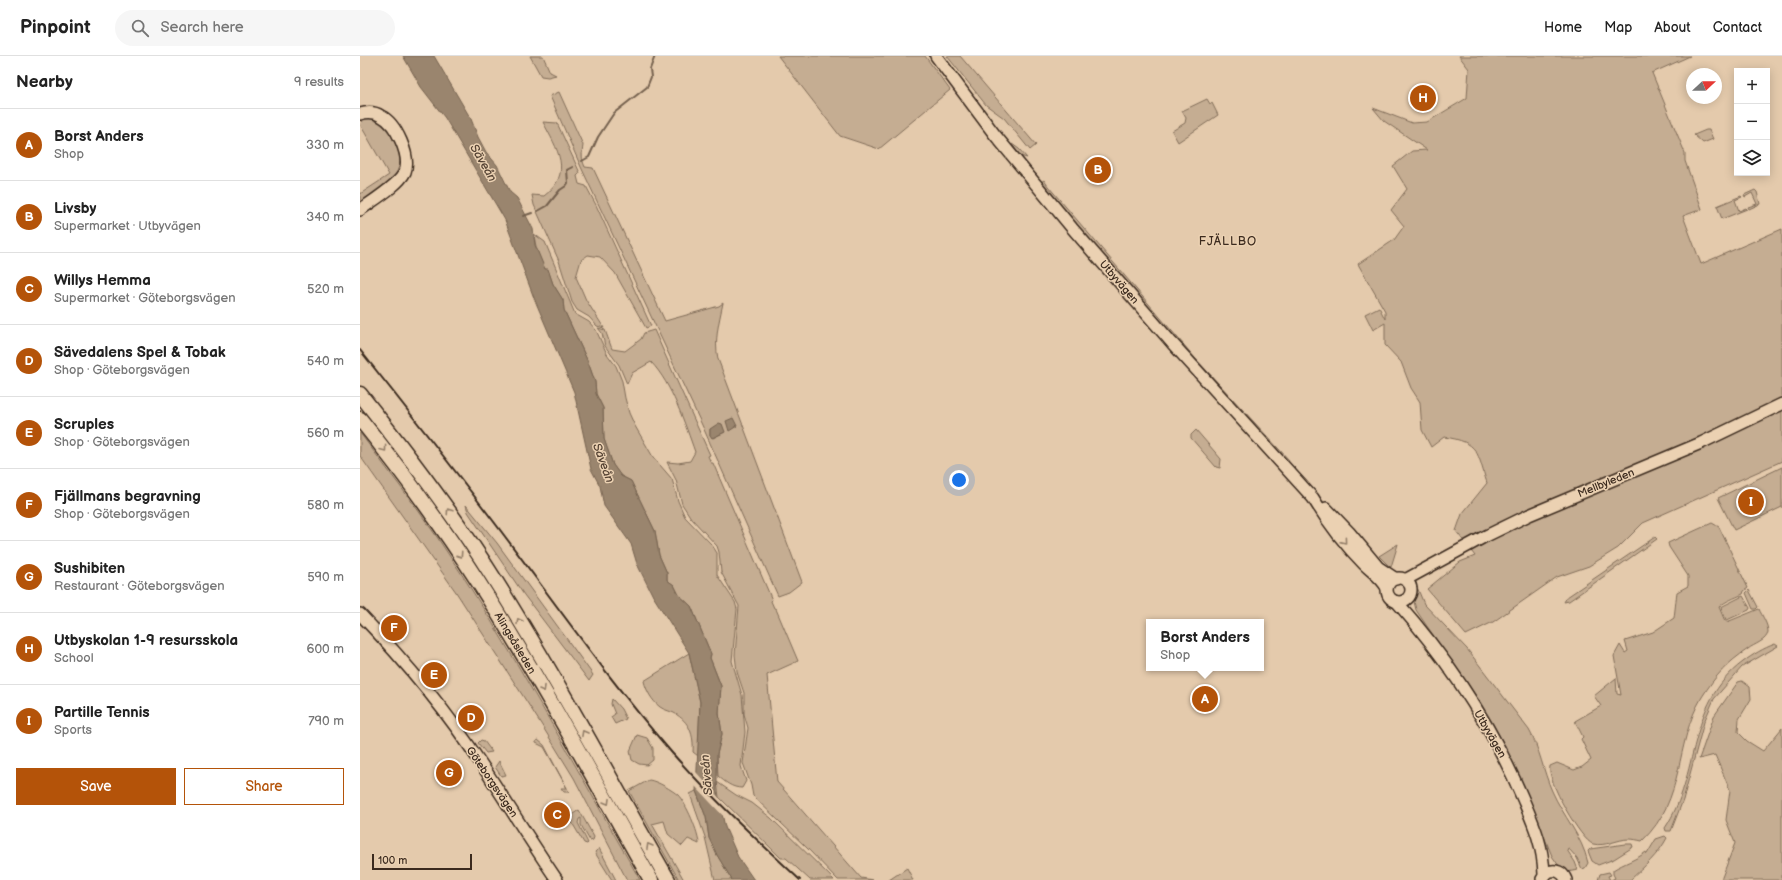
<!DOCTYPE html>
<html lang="en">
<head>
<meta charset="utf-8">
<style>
	:root { --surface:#fff; --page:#f6f6f6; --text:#222; --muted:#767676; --line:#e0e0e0; --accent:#b45309 }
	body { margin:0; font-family:"Balsamiq Sans",sans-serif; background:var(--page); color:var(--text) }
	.controls { position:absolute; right:12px; top:12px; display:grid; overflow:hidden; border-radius:0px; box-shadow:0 2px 10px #0003 }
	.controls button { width:36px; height:36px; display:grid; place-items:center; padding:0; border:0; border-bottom:1px solid var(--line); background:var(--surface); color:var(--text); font:20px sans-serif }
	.compass { position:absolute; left:1326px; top:12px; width:36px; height:36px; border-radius:50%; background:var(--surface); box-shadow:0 2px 10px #0003; rotate:68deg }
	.scale { position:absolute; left:12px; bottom:10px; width:100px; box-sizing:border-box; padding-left:4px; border:2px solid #3b2a1e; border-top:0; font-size:11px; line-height:14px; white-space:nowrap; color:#3b2a1e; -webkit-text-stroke:3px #ebd1b2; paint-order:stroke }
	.you { position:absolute; left:599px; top:424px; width:14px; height:14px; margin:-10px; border:3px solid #fff; border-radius:50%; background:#1a73e8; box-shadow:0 0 0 6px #1a73e833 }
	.badge { display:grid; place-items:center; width:26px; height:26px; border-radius:50%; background:var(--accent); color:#fff; font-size:13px; font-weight:700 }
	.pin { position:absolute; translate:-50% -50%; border:2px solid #fff; box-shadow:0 1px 4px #0006 }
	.popup { position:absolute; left:786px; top:563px; width:118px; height:52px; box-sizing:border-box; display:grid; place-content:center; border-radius:0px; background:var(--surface); filter:drop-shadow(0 1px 3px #0005); font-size:13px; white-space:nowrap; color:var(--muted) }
	.popup b { font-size:15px; color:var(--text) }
	.popup::after { content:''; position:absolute; left:50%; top:100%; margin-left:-8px; border:8px solid transparent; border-top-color:var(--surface) }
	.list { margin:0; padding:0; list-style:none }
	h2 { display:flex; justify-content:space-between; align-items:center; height:52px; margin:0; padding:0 16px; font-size:17px }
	h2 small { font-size:13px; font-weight:400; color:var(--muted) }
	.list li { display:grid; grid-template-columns:26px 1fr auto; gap:12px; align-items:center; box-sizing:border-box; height:72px; padding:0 16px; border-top:1px solid var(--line) }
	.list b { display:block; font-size:15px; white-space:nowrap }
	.list p { margin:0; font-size:13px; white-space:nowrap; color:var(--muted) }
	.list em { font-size:13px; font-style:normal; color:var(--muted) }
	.actions { display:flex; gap:8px; padding:12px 16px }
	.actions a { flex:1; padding:9px 0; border:1px solid var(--accent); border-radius:0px; text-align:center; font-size:14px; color:var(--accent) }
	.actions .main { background:var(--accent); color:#fff }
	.icon { flex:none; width:22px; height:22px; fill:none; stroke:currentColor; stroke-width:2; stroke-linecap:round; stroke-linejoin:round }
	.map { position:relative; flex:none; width:1422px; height:824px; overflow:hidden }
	header { display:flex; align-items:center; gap:24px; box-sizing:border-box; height:56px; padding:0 20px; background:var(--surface); border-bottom:1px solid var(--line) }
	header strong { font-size:19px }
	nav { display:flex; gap:22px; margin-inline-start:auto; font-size:14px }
	.search { width:280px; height:36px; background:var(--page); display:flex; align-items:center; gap:10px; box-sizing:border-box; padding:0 14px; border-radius:22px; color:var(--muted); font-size:15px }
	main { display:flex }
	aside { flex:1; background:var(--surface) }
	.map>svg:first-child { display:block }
	.green { fill:#c5ad92; stroke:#806c58; fill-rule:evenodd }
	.water { fill:#9a856e; stroke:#74614e }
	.pier { fill:#e4caac }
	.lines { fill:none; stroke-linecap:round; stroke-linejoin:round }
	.stream { stroke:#74614e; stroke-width:2 }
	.secondary-casing { stroke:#3b2a1e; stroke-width:14 }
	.highway-casing { stroke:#3b2a1e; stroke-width:17 }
	.secondary { stroke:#ebd1b2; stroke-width:11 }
	.highway { stroke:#ebd1b2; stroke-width:14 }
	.rail { stroke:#3b2a1e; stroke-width:2 }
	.oneway { stroke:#937e68 }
	.labels { text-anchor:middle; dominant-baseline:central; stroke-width:3; stroke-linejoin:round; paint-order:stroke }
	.street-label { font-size:11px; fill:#3b2a1e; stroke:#ebd1b2 }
	.water-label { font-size:12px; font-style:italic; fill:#534132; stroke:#ebd1b2 }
	.neighbourhood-label { font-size:12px; letter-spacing:1px; fill:#3b2a1e; stroke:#ebd1b2 }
</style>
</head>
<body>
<header>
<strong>Pinpoint</strong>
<div class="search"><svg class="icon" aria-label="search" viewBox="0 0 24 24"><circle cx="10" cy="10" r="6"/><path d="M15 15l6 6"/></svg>Search here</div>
<nav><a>Home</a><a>Map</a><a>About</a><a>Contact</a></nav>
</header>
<main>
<aside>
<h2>Nearby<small>9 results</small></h2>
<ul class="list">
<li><span class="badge">A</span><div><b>Borst Anders</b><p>Shop</p></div><em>330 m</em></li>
<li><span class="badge">B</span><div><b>Livsby</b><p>Supermarket · Utbyvägen</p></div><em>340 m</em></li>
<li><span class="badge">C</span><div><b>Willys Hemma</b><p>Supermarket · Göteborgsvägen</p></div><em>520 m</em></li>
<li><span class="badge">D</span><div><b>Sävedalens Spel &amp; Tobak</b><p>Shop · Göteborgsvägen</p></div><em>540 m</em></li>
<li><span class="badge">E</span><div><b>Scruples</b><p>Shop · Göteborgsvägen</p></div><em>560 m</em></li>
<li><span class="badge">F</span><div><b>Fjällmans begravning</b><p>Shop · Göteborgsvägen</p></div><em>580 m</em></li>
<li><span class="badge">G</span><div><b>Sushibiten</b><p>Restaurant · Göteborgsvägen</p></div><em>590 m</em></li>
<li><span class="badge">H</span><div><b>Utbyskolan 1-9 resursskola</b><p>School</p></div><em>600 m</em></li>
<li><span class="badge">I</span><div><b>Partille Tennis</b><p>Sports</p></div><em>790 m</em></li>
</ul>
<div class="actions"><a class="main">Save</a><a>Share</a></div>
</aside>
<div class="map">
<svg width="1422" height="824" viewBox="0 0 1422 824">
	<rect width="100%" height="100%" fill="#e4caac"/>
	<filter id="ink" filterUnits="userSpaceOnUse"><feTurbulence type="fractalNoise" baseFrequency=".025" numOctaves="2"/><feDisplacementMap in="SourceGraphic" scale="8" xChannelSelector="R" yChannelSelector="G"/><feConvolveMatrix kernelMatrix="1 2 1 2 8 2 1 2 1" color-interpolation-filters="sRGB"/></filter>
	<g filter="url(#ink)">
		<g class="green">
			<path d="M170 0H183L190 16 196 19 188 21 181 20Z"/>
			<path d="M418 0H565L590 34 519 93 480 80Z"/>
			<path d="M587 0H600L676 89 670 94 644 62 626 49Z"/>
			<path d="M1099 0H1330L1292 17 1325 97V105L1342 153 1323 160 1341 208 1422 173V405L1283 467 1258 492 1229 510 1197 521 1133 566 1106 579 1067 533 1100 506 1115 500 1096 475 1102 458 1127 427C1117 397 1120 386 1084 381L1071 391 1062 374 1060 346 1051 332 1041 306 1025 289V267L1013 274 1005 258 1019 251 1025 263V255L998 208 1034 184 1044 170 1031 154 1047 133 1033 110 1052 95 1067 94 1024 65 1013 52 1052 67 1067 66 1107 42 1109 13Z"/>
			<path d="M199 36 223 89C222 98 221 102 225 111L233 112 305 265 359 250 363 247C359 266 354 284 358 303L442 526 429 536 418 540 342 369 221 111 190 40ZM350 373 365 376 353 382 350 379Z"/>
			<path d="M847 43 850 48 852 47 858 59 818 86 812 75 825 67 826 62 822 55Z"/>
			<path d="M7 61C21 66 27 72 34 85 53 116 22 133 0 150V138L29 119 1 70 2 62Z"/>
			<path d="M183 66 197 67 220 117 217 120 219 128 226 130 236 149 291 270 286 272 255 217 240 201 228 199 221 204 216 221 226 244 244 272 237 270 229 261 217 254 212 246 199 205 174 149 172 139 184 140C214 117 197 93 183 66Z"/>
			<path d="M1346 74H1349L1353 83 1343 87 1334 79Z"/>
			<path d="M652 88 659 93 667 102 660 100Z"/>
			<path d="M684 124 688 130 835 302 929 404 928 407 901 380 741 199 682 128 681 126Z"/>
			<path d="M1395 134 1397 136 1400 148 1389 153 1388 151 1397 148 1392 137 1385 141 1384 139Z"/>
			<path d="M1381 140 1382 141 1375 144 1379 155 1386 152 1387 153 1362 163 1357 150Z"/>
			<path d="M174 178 185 186 215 258 229 266 236 274 247 298 256 310 262 325 265 342 269 357 275 370 293 401 312 423 318 445 325 461 352 489 357 497V519L375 546 377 553 372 605 382 639 385 676 381 710 386 725 382 732C372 732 365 726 358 720L357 698 362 678 359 657 361 630 350 602 351 598 331 550 319 539 314 529 307 524V517L299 499 295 475 281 446 271 425 261 420 253 409 244 383 243 352 236 338 235 326 228 306 204 254 203 244 193 228 188 214 185 213C179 204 175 189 174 178Z"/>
			<path d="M238 272 245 274 252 293 265 295 281 283 284 277 294 274 350 399 348 400 351 407H353L412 544 411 545 414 552 416 553 438 605 407 619 417 726 501 822 513 824H478L447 792 393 740 391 729 383 707 388 672 384 658V637L377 616 375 599 379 550 361 516 359 496 357 490 331 462 322 448 316 424 307 406 318 407 330 405 335 396C325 368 312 328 291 306L272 317 267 328 259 309 245 290 242 277Z"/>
			<path d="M836 374 861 403 860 412 856 411 831 382V379Z"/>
			<path d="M0 377C26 412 53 446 77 481 152 591 214 709 280 824H267L214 722 181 668 96 536 0 400Z"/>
			<path d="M1422 411V451L1374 474 1358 442Z"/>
			<path d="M106 449 137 487 233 619 229 625 164 539 108 456Z"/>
			<path d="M1352 467 1359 471 1388 532 1384 535 1383 538C1375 542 1365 545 1359 551L1365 565 1367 566 1399 553C1402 560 1408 568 1408 576 1407 585 1394 588 1388 593 1367 607 1356 619 1342 641 1313 689 1327 742 1282 785 1278 784 1273 783 1269 783 1258 783 1245 791 1233 788 1221 785 1186 723 1190 710L1197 707 1214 714 1222 711 1231 704 1221 683 1223 681 1215 665 1241 650 1234 640 1256 622 1257 638 1261 639 1254 600 1260 589 1265 597 1268 595 1265 585 1293 576 1314 562 1317 536 1328 530V520L1309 491 1308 487Z"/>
			<path d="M1295 481 1297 483 1209 545 1204 546 1207 541Z"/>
			<path d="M1038 488 1031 511 1029 510 1019 500Z"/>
			<path d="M1057 531 1064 548 1107 593 1169 674C1180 693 1183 715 1192 735 1203 760 1222 780 1228 807L1225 812 1222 813 1217 802 1209 793 1207 794 1215 806 1218 814 1207 816 1199 810 1192 800C1175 758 1159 715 1137 675 1114 632 1083 595 1056 554L1053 541Z"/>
			<path d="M1389 534 1398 551 1396 553H1393L1386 537Z"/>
			<path d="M1383 540 1390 552 1389 554 1367 564H1366L1361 551Z"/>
			<path d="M1415 588 1418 590 1382 611 1354 643 1344 666 1323 744 1311 775H1306L1305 772C1341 718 1325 649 1383 606 1392 599 1404 592 1415 588Z"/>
			<path d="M329 597 340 646 338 700 333 696C334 679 330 666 314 657 310 655 304 654 300 651 292 645 286 634 284 625Z"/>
			<path d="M1382 625 1390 631 1391 643 1379 663 1378 676 1387 685 1403 695 1422 672V824H1361L1375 787 1366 764 1370 734 1355 699 1339 703 1354 660 1378 626Z"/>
			<path d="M252 643 261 653 266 663 255 668 251 661 255 658 251 648Z"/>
			<path d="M277 679 287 682 293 692V704L287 709 279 708 272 704 270 695Z"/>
			<path d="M121 684 124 685 132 696 126 697 118 687Z"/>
			<path d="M178 684 184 689 209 736H204L201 732H207L184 691 176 687V685Z"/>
			<path d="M139 705 146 719 141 720 135 711Z"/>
			<path d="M289 724C297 725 312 734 318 739 326 747 339 777 339 788L328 783 322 790 308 778 304 765 292 768 324 824H319L269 735Z"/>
			<path d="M357 726 376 739 392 747 411 762 474 824H450L426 802H421L359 741Z"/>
			<path d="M336 735 346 761 349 782 357 799 372 824H355L345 781 330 738Z"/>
			<path d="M219 754 234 781 233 784 230 785 221 769V762L219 763 218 767 228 787 227 788 224 787 211 765 213 758Z"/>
			<path d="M1305 780 1307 782C1298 799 1284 811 1270 824H1251L1255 822 1253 818V814C1264 807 1276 804 1286 796L1287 798 1296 783Z"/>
			<path d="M1265 788H1272L1273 791 1254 803 1238 809 1232 805 1228 795 1230 793Z"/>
			<path d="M239 792 256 824H252L237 800 235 796Z"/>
			<path d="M547 812 553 824H529Z"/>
			<path d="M1249 816 1251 819 1248 820 1250 824H1238L1240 818Z"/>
		</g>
		<g class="water">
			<path d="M43 0H74L111 63 118 81 126 96 137 109 150 136 157 142 173 173 175 189 185 213H188L193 228 203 244 204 254 228 306 235 326 236 338 243 352 244 383 253 409 261 420 271 425 281 446 295 475 299 499 307 517V524L314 529 319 539 331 550 351 598 350 602 361 630 359 657 362 678 357 698V735L365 771 378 801 394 824H372L357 799 349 782 346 761 336 735 340 646 329 597 293 540 277 508 271 488 244 450 240 430 231 413 214 336 174 242 145 164 85 62 61 31Z"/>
			<path d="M373 362 377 370 369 375 366 365Z"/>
			<path d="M359 367 362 368 365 376 352 382 350 379V373Z"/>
		</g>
		<path class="pier" d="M336 716 361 744 365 762 335 730Z"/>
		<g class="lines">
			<g class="stream">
				<path d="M222 105 229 101 238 81 254 57 287 31 291 21 290 13 295 0"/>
				<path d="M178 155 187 150 200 134 206 130 208 127 207 114 213 111"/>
				<path d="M163 160 172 157"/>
			</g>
			<defs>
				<g id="secondary">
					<path d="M576 0 635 79 712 172 812 287 953 442C967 465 985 489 1004 508 1013 517 1021 521 1027 532"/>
					<path d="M0 58C7 56 15 56 21 60 36 67 51 100 45 116 39 129 12 145 0 154"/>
					<path d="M966 452 989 476 1018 511 1036 523"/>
					<circle cx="1039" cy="534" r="12"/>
					<path d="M1045 524 1122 482 1169 459 1341 387 1422 348"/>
					<path d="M1037 546C1089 605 1132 670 1163 743 1174 769 1183 789 1184 818"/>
					<path d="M0 558C45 605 87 655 122 709 147 747 171 786 197 824"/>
					<path d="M1182 823 1188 816C1196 813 1203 816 1206 824"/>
				</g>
				<g id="highway">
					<path d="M0 338C47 397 93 457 133 521 195 619 250 723 308 824"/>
					<path d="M0 363C41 414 81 468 117 524 179 621 234 723 291 824"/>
				</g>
			</defs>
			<use href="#secondary" class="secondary-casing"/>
			<use href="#highway" class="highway-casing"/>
			<use href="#secondary" class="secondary"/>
			<use href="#highway" class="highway"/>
			<path class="rail" d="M0 294C43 348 86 403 128 458 189 538 246 621 312 697 352 742 396 783 440 824"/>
		</g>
		<defs><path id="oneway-chevron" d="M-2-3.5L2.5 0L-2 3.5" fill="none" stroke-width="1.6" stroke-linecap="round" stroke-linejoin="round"/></defs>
		<g class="oneway">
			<use href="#oneway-chevron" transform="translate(24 393) rotate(53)"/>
			<use href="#oneway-chevron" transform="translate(89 455) rotate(-124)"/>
			<use href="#oneway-chevron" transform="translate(984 485) rotate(50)"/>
			<use href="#oneway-chevron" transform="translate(100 499) rotate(56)"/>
			<use href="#oneway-chevron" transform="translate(159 565) rotate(-121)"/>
			<use href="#oneway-chevron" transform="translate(183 633) rotate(60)"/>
			<use href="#oneway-chevron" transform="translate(224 677) rotate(-119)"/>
			<use href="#oneway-chevron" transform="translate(247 746) rotate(60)"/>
			<use href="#oneway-chevron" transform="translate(289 790) rotate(-120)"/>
		</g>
	</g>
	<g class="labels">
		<g class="street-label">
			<text transform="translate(759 226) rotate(49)">Utbyvägen</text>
			<text transform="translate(1246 427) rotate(-22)">Mellbyleden</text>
			<text transform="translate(155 587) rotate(59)">Alingsåsleden</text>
			<text transform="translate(1130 678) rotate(60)">Utbyvägen</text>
			<text transform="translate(132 726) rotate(56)">Göteborgsvägen</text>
		</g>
		<g class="water-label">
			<text transform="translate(123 107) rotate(60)">Säveån</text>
			<text transform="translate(243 407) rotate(70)">Säveån</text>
			<text transform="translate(347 719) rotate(-95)">Säveån</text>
		</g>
		<g class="neighbourhood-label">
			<text x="868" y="185">FJÄLLBO</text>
		</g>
	</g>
</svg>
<div class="controls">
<button>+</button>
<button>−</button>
<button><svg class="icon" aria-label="layers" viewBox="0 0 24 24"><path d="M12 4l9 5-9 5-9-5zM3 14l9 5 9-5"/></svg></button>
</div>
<svg class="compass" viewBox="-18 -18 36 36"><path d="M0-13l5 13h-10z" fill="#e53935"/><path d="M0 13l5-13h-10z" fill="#767676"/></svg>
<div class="scale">100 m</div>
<div class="you"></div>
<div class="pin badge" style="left:845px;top:643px">A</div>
<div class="popup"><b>Borst Anders</b>Shop</div>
<div class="pin badge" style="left:738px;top:114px">B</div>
<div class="pin badge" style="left:197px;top:759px">C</div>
<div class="pin badge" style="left:111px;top:662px">D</div>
<div class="pin badge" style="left:74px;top:619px">E</div>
<div class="pin badge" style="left:34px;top:572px">F</div>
<div class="pin badge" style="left:89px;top:717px">G</div>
<div class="pin badge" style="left:1063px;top:42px">H</div>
<div class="pin badge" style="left:1391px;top:446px">I</div>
</div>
</main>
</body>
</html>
